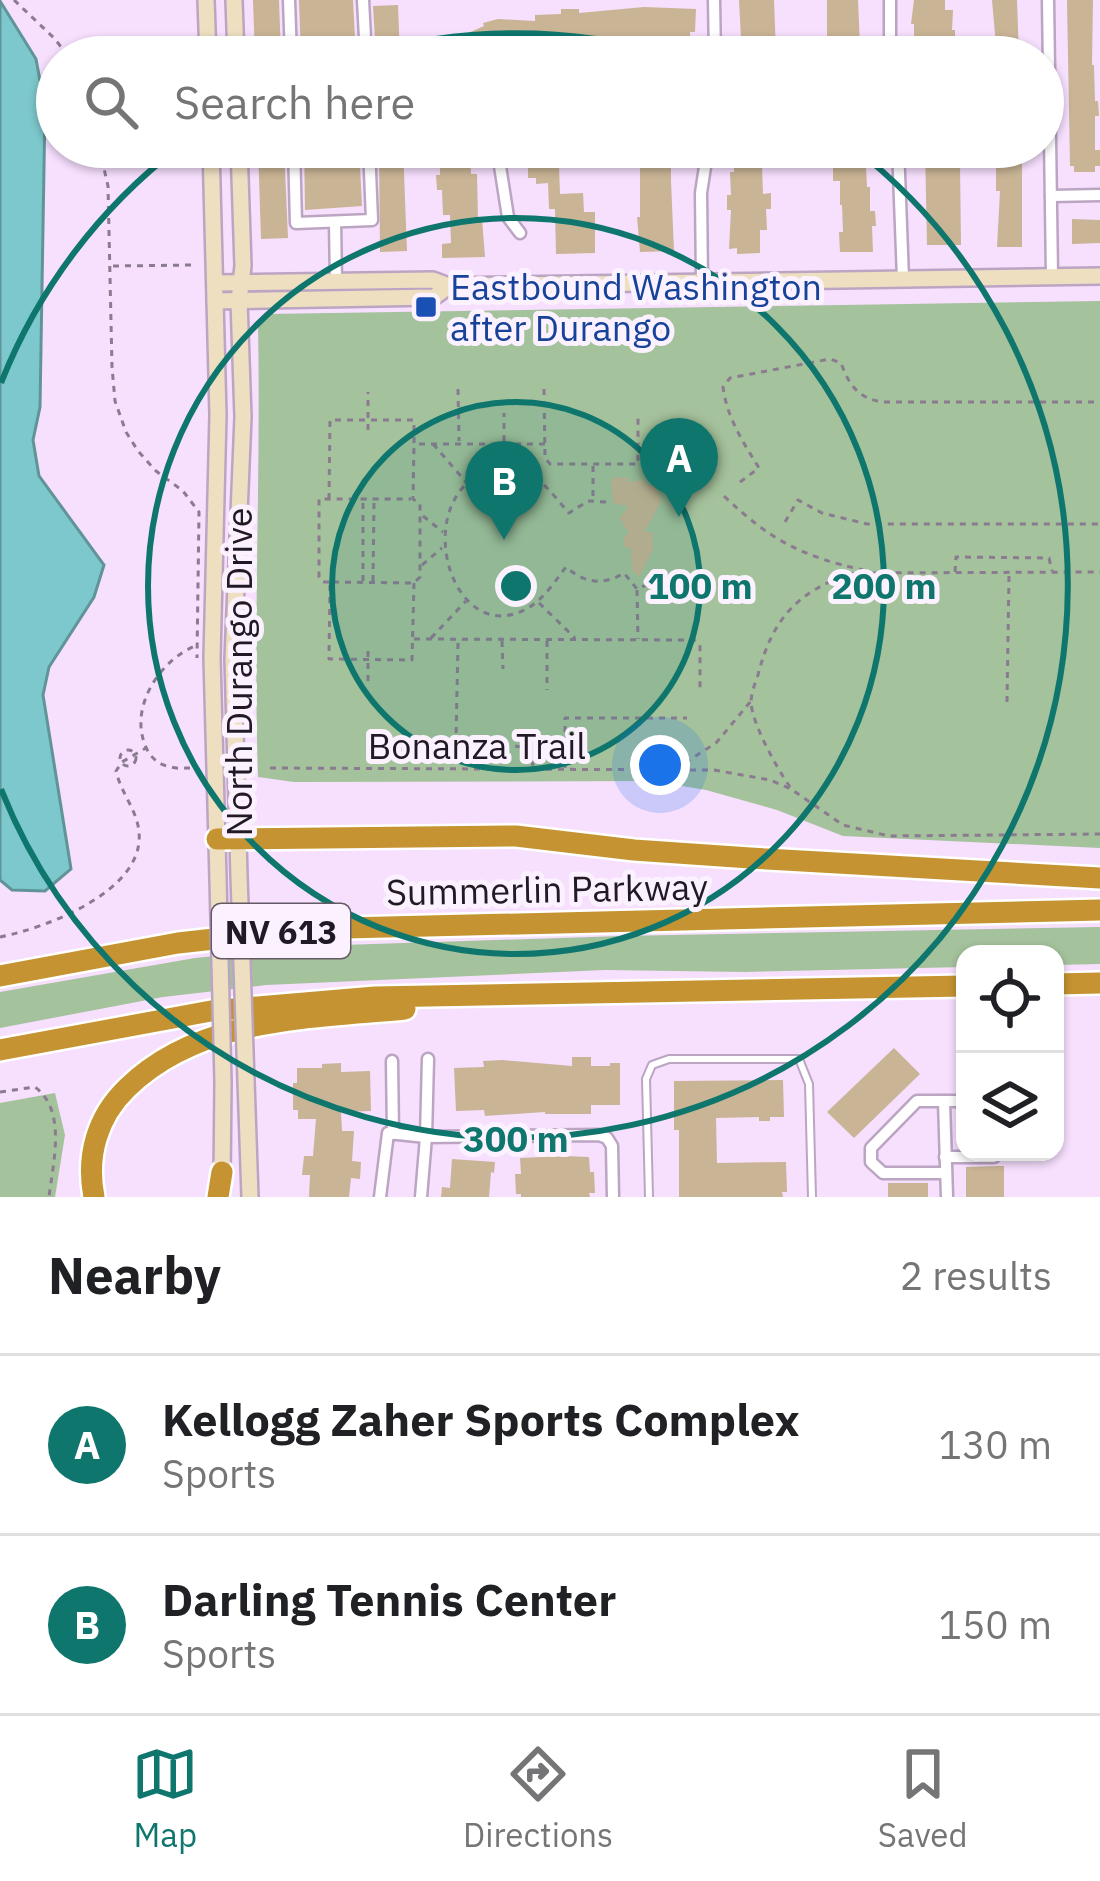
<!DOCTYPE html>
<html lang="en">
<head>
<meta charset="utf-8">
<style>
	:root { --surface:#fff; --page:#f6f6f6; --text:#202124; --muted:#757577; --line:#e0e0e0; --accent:#0f766e }
	body { margin:0; font-family:"IBM Plex Sans",sans-serif; background:var(--page); color:var(--text) }
	.controls { position:absolute; right:36px; bottom:36px; display:grid; overflow:hidden; border-radius:24px; box-shadow:0 3px 9px #0004 }
	.controls button { width:108px; height:108px; display:grid; place-items:center; padding:0; border:0; border-bottom:3px solid var(--line); background:var(--surface); color:var(--text); font:60px sans-serif }
	.you { position:absolute; left:660px; top:765px; width:42px; height:42px; margin:-30px; border:9px solid #fff; border-radius:50%; background:#1a73e8; box-shadow:0 0 0 18px #1a73e833 }
	.badge { display:grid; place-items:center; width:78px; height:78px; border-radius:50%; background:var(--accent); color:#fff; font-size:39px; font-weight:700 }
	.pin { position:absolute; translate:-50% -99px; filter:drop-shadow(0 3px 6px #0008) }
	.pin::after { content:''; position:absolute; top:63px; width:42px; height:36px; background:inherit; clip-path:polygon(0 0,100% 0,50% 100%) }
	.list { margin:0; padding:0; list-style:none }
	h2 { display:flex; justify-content:space-between; align-items:center; height:156px; margin:0; padding:0 48px; font-size:51px }
	h2 small { font-size:39px; font-weight:400; color:var(--muted) }
	.list li { display:grid; grid-template-columns:78px 1fr auto; gap:36px; align-items:center; box-sizing:border-box; height:180px; padding:0 48px; border-top:3px solid var(--line) }
	.list b { display:block; font-size:45px; white-space:nowrap }
	.list p { margin:0; font-size:39px; white-space:nowrap; color:var(--muted) }
	.list em { font-size:39px; font-style:normal; color:var(--muted) }
	.icon { flex:none; width:66px; height:66px; fill:none; stroke:currentColor; stroke-width:2; stroke-linecap:round; stroke-linejoin:round }
	.map { position:relative; flex:none; width:1100px; height:1197px; overflow:hidden }
	.search { position:absolute; background:var(--surface); box-shadow:0 3px 9px #0004; left:36px; right:36px; top:36px; height:132px; display:flex; align-items:center; gap:30px; box-sizing:border-box; padding:0 42px; border-radius:66px; color:var(--muted); font-size:45px }
	.sheet { height:516px; background:var(--surface) }
	nav { display:flex; justify-content:space-around; align-items:center; box-sizing:border-box; height:168px; border-top:3px solid var(--line); background:var(--surface); font-size:33px; color:var(--muted) }
	nav a { display:grid; justify-items:center; gap:6px }
	nav .on { color:var(--accent) }
	.map>svg:first-child { display:block }
	.green { fill:#a4c29b }
	.water { fill:#7dc8cc; stroke:#619499; stroke-width:3 }
	.building { fill:#c9b495 }
	.lines { fill:none; stroke-linecap:round; stroke-linejoin:round }
	.lane-casing { stroke:#bca5c3; stroke-width:10 }
	.street-casing { stroke:#bca5c3; stroke-width:15 }
	.secondary-casing { stroke:#bca5c3; stroke-width:20 }
	.highway-casing { stroke:#fff; stroke-width:26 }
	.path { stroke:#8b7b90; stroke-width:3; stroke-dasharray:6 6; stroke-linecap:butt }
	.lane { stroke:#fff; stroke-width:6 }
	.street { stroke:#fff; stroke-width:10 }
	.secondary { stroke:#eedfc1; stroke-width:15 }
	.highway { stroke:#c59331; stroke-width:21 }
	.secondary-bridge-casing { stroke:#bca5c3; stroke-width:20; stroke-linecap:butt }
	.secondary-bridge { stroke:#eedfc1; stroke-width:15 }
	.ring { fill:none; stroke:#0f766e; stroke-width:6 }
	.transit-dot { fill:#1a4fb4; stroke:#fcf2ff; stroke-width:4.5 }
	.labels { text-anchor:middle; dominant-baseline:central; stroke-width:10; stroke-linejoin:round; paint-order:stroke }
	.shield { fill:#fcf2ff; stroke:#635a65; stroke-width:3 }
	.shield-label { font-size:33px; font-weight:bold; fill:#211923 }
	.transit-label { font-size:36px; fill:#164399; stroke:#fcf2ff; text-anchor:start }
	.street-label { font-size:36px; fill:#211923; stroke:#fcf2ff }
	.centre { fill:#0f766e; stroke:#fcf2ff; stroke-width:6 }
	.ring-label { font-size:36px; text-anchor:middle; font-weight:bold; fill:#0f766e; stroke:#fcf2ff; stroke-width:10; stroke-linejoin:round; paint-order:stroke }
</style>
</head>
<body>
<div class="map">
<svg width="1100" height="1197" viewBox="0 0 1100 1197">
	<rect width="100%" height="100%" fill="#f7dffe"/>
	<g class="green">
		<path d="M1100 301V848L843 836 777 810 706 790 652 781 294 782 258 777C253 625 261 475 258 324L267 314Z"/>
		<path d="M1100 927V964L1055 965V954H965V967L745 972 605 970 266 985 163 997 0 1028V992L195 958 312 946 621 936Z"/>
		<path d="M55 1093 65 1135 55 1197H0V1103Z"/>
	</g>
	<path class="water" d="M0 1 36 59 45 107 40 407 33 440 39 476 104 565 94 597 49 667 43 695 71 869 45 891 12 890 0 880Z"/>
	<g class="building">
		<path d="M253 0H279L281 57H255Z"/>
		<path d="M299 0H353L356 57H301Z"/>
		<path d="M739 0H774L776 52H772V57H742Z"/>
		<path d="M827 0H858L860 47H852V57H827Z"/>
		<path d="M914 0H945V10H953L952 30H955V45H945V57H922V51H914V24H911Z"/>
		<path d="M992 0H1017L1019 57H997Z"/>
		<path d="M1067 0H1093L1092 65H1094L1095 101H1098L1099 116H1095V150H1100V166H1095V172H1074V166H1070Z"/>
		<path d="M398 5 400 57H376L373 6Z"/>
		<path d="M644 7 696 9 695 32H690V41L652 43 596 42V47L530 50V57H517V51L492 57H468L459 37 484 26 483 23 498 19 535 21V15L561 14V9H579V13Z"/>
		<path d="M258 147H284L288 238 261 239Z"/>
		<path d="M304 147H359L362 206 305 210Z"/>
		<path d="M379 147H403L407 251 380 252Z"/>
		<path d="M829 147H865L867 187H870V211H875L876 226H872L873 252H840L839 232H843L842 205H840V181H833V160H829Z"/>
		<path d="M925 147H954V165H960L961 245H927Z"/>
		<path d="M996 147H1022V247H997L1000 191H996Z"/>
		<path d="M470 148 471 174H477L478 219H482L485 257 442 258V244L451 243 450 215H443L442 190H437L436 175H440V149Z"/>
		<path d="M675 149 676 164 671 165V181L674 251 640 252 637 217H640V150Z"/>
		<path d="M775 150 776 165H762L763 194 771 193V209H766L767 230H760V253L737 254V248L729 249 731 210H727V195H731L730 172H734V151Z"/>
		<path d="M528 165H559L560 194 583 193 584 212H595V253L556 254 555 209H549L548 183 536 184V178H528Z"/>
		<path d="M1072 219 1100 220V243L1072 244Z"/>
		<path d="M627 477 628 482 642 480 647 485 655 486 662 500 644 532H652L653 550 639 577 632 570 631 548 624 547V536L629 533 619 518 629 507 613 503 611 478Z"/>
		<path d="M894 1048 920 1074 854 1138 827 1112Z"/>
		<path d="M572 1057H591V1066H610V1063H620V1105H591V1114H545V1112L485 1116 484 1110 456 1111 454 1068 484 1067 483 1061 502 1060 572 1066Z"/>
		<path d="M341 1063V1072L370 1071 371 1111 341 1112 342 1131H354L352 1161 361 1162 360 1179 351 1178 349 1197H309L310 1175H302L304 1156H313L316 1119H298V1110H293V1083H297V1068H322V1064Z"/>
		<path d="M783 1080 784 1117H770V1121H759V1117L716 1118 717 1163 786 1162 787 1192H782L783 1197H679V1130H674V1081Z"/>
		<path d="M564 1156 589 1157 590 1172H594L595 1193H589L590 1197H521V1194H516L515 1174H521L520 1158Z"/>
		<path d="M452 1159 495 1162 494 1173 491 1172 489 1197H441L442 1187 450 1188Z"/>
		<path d="M997 1166H1004V1197H966V1167Z"/>
		<rect x="888" y="1183" width="40" height="14"/>
	</g>
	<g class="lines">
		<defs>
			<path id="lane" d="M649 1197 646 1079 652 1065 669 1059H799L809 1084 812 1197"/>
			<g id="street">
				<path d="M289 0 291 57"/>
				<path d="M363 0 366 57"/>
				<path d="M714 0 715 57"/>
				<path d="M890 0V57"/>
				<path d="M1048 0 1052 276"/>
				<path d="M294 147 296 223 372 220 369 147"/>
				<path d="M497 147 508 217 520 233"/>
				<path d="M898 147 903 279"/>
				<path d="M1051 196 1100 195"/>
				<path d="M335 222 336 281"/>
				<path d="M702 282 701 193 708 147"/>
				<path d="M392 1061 393 1134"/>
				<path d="M944 1101 947 1197"/>
				<path d="M945 1157H994"/>
				<path d="M946 1173H883L871 1162V1148L917 1101H965"/>
				<path d="M380 1197 388 1133 426 1137 428 1059"/>
				<path d="M421 1197 426 1137 599 1135 607 1138 612 1146 613 1197"/>
			</g>
			<g id="secondary">
				<path d="M206 0 208 57"/>
				<path d="M234 0 236 57"/>
				<path d="M211 147 218 415 212 658 218 879"/>
				<path d="M215 283 433 280 449 286 1100 276"/>
				<path d="M215 301 434 297 449 286"/>
				<path d="M239 876 233 659 243 417 239 301 243 266 239 147"/>
				<path d="M246 1081 250 1197"/>
				<path d="M222 1181 223 1082"/>
			</g>
			<g id="highway">
				<path d="M217 839 516 836 634 850 750 858 1100 878"/>
				<path d="M0 976 178 943 304 929 1100 910"/>
				<path d="M1055 984 1100 983"/>
				<path d="M0 1050 211 1011 375 997 965 986"/>
				<path d="M94 1197C86 1156 97 1117 127 1088 199 1017 312 1018 405 1009"/>
				<path d="M218 1197 222 1172"/>
			</g>
		</defs>
		<use href="#lane" class="lane-casing"/>
		<use href="#street" class="street-casing"/>
		<use href="#secondary" class="secondary-casing"/>
		<use href="#highway" class="highway-casing"/>
		<g class="path">
			<path d="M14 0 54 38 69 57"/>
			<path d="M99 147 108 186 112 367 115 401 126 432 138 451 156 471 183 491 199 512 197 658"/>
			<path d="M113 266 195 265"/>
			<path d="M458 389 459 441"/>
			<path d="M544 389 545 458 550 464H638V416"/>
			<path d="M368 430V392"/>
			<path d="M504 441V413"/>
			<path d="M433 444 466 482"/>
			<path d="M593 466V498"/>
			<path d="M740 482 759 468C743 442 727 418 723 387L730 378 830 359 841 363C849 385 858 398 882 402H1100"/>
			<path d="M724 496C770 540 801 556 863 570"/>
			<path d="M329 499 330 420H414V444H545"/>
			<path d="M606 502 588 501 569 513C559 502 549 488 537 479 522 468 501 464 484 472 409 506 453 651 528 608 544 599 555 581 566 567 584 583 603 586 624 573L637 589 671 574"/>
			<path d="M423 516 443 532"/>
			<path d="M785 522 798 500 822 513 867 524H1100"/>
			<path d="M422 565 442 548"/>
			<path d="M955 572 956 557 1049 558 1052 571"/>
			<path d="M363 581V501"/>
			<path d="M373 581 374 501"/>
			<path d="M329 582H323L319 577V499H411"/>
			<path d="M414 583 412 660 329 659 330 582 414 583 420 577V504L413 499 414 444"/>
			<path d="M637 590 638 639"/>
			<path d="M539 603 575 638"/>
			<path d="M431 638 466 601"/>
			<path d="M414 639 694 640 700 645V690"/>
			<path d="M502 641 503 669"/>
			<path d="M547 641V690"/>
			<path d="M458 643 456 739 460 741 524 747 529 753 534 768"/>
			<path d="M368 651V686"/>
			<path d="M1007 702 1009 574"/>
			<circle cx="128" cy="758" r="8"/>
			<path d="M190 768C184 768 177 769 171 767 157 765 148 755 144 742 131 704 161 660 195 646"/>
			<path d="M270 768 714 770 770 780 791 789 843 825 889 836 1100 834"/>
			<path d="M565 768V718H687"/>
			<path d="M675 769 716 743 751 701"/>
			<path d="M790 787C777 768 753 726 751 703 751 694 755 683 758 675 772 619 798 590 854 573L1100 572"/>
			<path d="M0 937C46 928 145 891 139 832 137 810 121 793 116 771L122 762 146 748"/>
			<path d="M0 1092 35 1087C67 1111 53 1162 49 1197"/>
		</g>
		<use href="#lane" class="lane"/>
		<use href="#street" class="street"/>
		<use href="#secondary" class="secondary"/>
		<use href="#highway" class="highway"/>
		<defs>
			<g id="secondary-bridge">
				<path d="M239 876 246 1081"/>
				<path d="M218 879 223 1082"/>
			</g>
		</defs>
		<use href="#secondary-bridge" class="secondary-bridge-casing"/>
		<use href="#secondary-bridge" class="secondary-bridge"/>
	</g>
	<circle cx="516" cy="586" r="184" fill="#0f766e" fill-opacity=".12"/>
	<g class="ring">
		<circle cx="516" cy="586" r="184"/>
		<circle cx="516" cy="586" r="368"/>
		<path d="M1 383A553 553 0 0 1 179 147M359 56A553 553 0 0 1 673 56M853 147A553 553 0 1 1 1 789"/>
	</g>
	<rect class="transit-dot" x="414" y="295" width="24" height="24" rx="6"/>
	<g class="labels">
		<rect class="shield" x="212" y="904" width="138" height="54" rx="9"/>
		<g class="shield-label">
			<text x="281" y="931">NV 613</text>
		</g>
		<g class="transit-label">
			<text x="450" y="286">Eastbound Washington<tspan x="450" dy="41">after Durango</tspan></text>
		</g>
		<g class="street-label">
			<text transform="translate(238 672) rotate(-90)">North Durango Drive</text>
			<text x="477" y="745">Bonanza Trail</text>
			<text transform="translate(547 889) rotate(-1)">Summerlin Parkway</text>
		</g>
	</g>
	<circle cx="516" cy="586" r="18" class="centre"/>
	<g class="ring-label">
		<text x="700" y="599">100 m</text>
		<text x="884" y="599">200 m</text>
		<text x="516" y="1152">300 m</text>
	</g>
</svg>
<div class="controls">
<button><svg class="icon" aria-label="locate" viewBox="0 0 24 24"><circle cx="12" cy="12" r="6"/><path d="M12 2v4M12 18v4M2 12h4M18 12h4"/></svg></button>
<button><svg class="icon" aria-label="layers" viewBox="0 0 24 24"><path d="M12 4l9 5-9 5-9-5zM3 14l9 5 9-5"/></svg></button>
</div>
<div class="you"></div>
<div class="pin badge" style="left:679px;top:517px">A</div>
<div class="pin badge" style="left:504px;top:540px">B</div>
<div class="search"><svg class="icon" aria-label="search" viewBox="0 0 24 24"><circle cx="10" cy="10" r="6"/><path d="M15 15l6 6"/></svg>Search here</div>
</div>
<section class="sheet">
<h2>Nearby<small>2 results</small></h2>
<ul class="list">
<li><span class="badge">A</span><div><b>Kellogg Zaher Sports Complex</b><p>Sports</p></div><em>130 m</em></li>
<li><span class="badge">B</span><div><b>Darling Tennis Center</b><p>Sports</p></div><em>150 m</em></li>
</ul>
</section>
<nav>
<a class="on"><svg class="icon" aria-label="map" viewBox="0 0 24 24"><path d="M3 6l6-2 6 2 6-2v14l-6 2-6-2-6 2zM9 4v14M15 6v14"/></svg>Map</a>
<a><svg class="icon" aria-label="directions" viewBox="0 0 24 24"><path d="M12 3l9 9-9 9-9-9zM9 14v-3h6M13 9l2 2-2 2"/></svg>Directions</a>
<a><svg class="icon" aria-label="saved" viewBox="0 0 24 24"><path d="M7 4h10v16l-5-4-5 4z"/></svg>Saved</a>
</nav>
</body>
</html>
